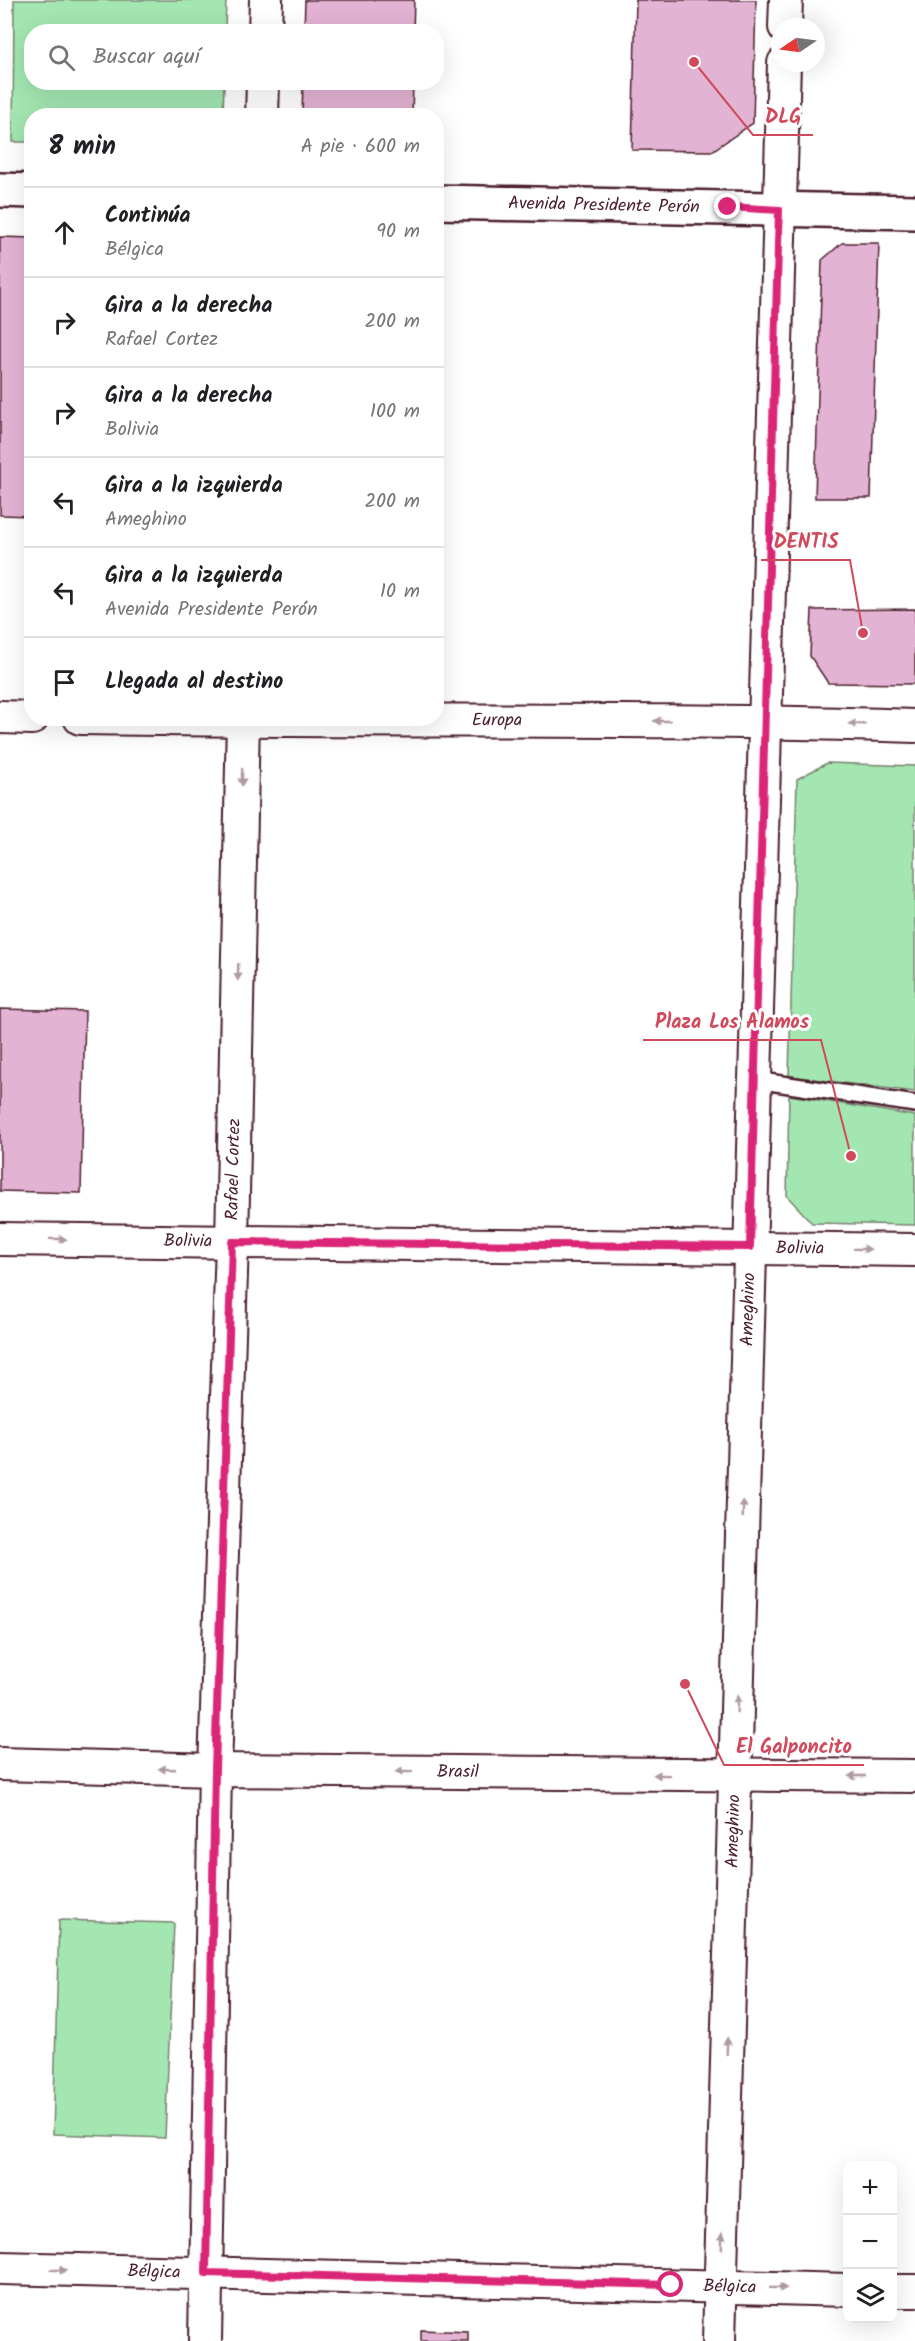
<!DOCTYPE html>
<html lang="es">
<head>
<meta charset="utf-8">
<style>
	:root { --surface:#fff; --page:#f2f2f2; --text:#202124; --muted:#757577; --line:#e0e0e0 }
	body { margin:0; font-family:Kalam,sans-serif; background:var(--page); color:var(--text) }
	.controls { position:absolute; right:18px; bottom:18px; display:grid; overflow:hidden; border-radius:12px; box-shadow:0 6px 24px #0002 }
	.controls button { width:54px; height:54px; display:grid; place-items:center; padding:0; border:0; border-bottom:2px solid var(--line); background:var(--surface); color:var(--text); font:30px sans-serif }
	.compass { position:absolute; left:771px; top:18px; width:54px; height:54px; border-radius:50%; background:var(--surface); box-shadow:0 6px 24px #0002; rotate:257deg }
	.stop { position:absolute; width:18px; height:18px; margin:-14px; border:4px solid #db2777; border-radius:50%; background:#fff }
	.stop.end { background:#db2777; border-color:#fff; box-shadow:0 2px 6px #0008 }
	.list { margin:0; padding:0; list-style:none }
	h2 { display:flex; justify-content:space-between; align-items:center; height:78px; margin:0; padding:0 24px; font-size:26px }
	h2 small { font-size:20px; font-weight:400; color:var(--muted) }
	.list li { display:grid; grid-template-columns:39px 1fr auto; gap:18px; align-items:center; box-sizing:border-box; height:90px; padding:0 24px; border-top:2px solid var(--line) }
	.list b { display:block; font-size:22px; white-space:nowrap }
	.list p { margin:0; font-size:20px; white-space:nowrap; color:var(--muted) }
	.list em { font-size:20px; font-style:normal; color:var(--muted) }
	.icon { flex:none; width:33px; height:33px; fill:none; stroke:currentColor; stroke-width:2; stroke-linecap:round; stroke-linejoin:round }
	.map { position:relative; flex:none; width:915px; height:2341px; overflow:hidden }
	.search { position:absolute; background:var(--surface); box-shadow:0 6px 24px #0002; left:24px; top:24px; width:420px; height:66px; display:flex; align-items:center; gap:15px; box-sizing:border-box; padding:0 21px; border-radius:24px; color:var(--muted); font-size:22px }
	.panel { position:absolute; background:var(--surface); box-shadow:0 6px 24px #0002; left:24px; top:108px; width:420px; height:618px; border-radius:24px }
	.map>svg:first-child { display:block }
	.green { fill:#a3e6b1; stroke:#76826e; stroke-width:1.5 }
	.building { fill:#e3b3d3; stroke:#4a1f2b; stroke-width:1.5 }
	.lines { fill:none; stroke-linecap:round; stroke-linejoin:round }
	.lane-casing { stroke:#4a1f2b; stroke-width:20 }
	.street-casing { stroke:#4a1f2b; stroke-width:36 }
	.secondary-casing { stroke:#4a1f2b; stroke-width:38 }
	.lane { stroke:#fff; stroke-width:15 }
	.street { stroke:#fff; stroke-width:32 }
	.secondary { stroke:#fff; stroke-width:33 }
	.oneway { fill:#ae9aa0 }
	.route { stroke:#db2777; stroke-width:8 }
	.labels { text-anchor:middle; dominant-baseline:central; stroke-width:6; stroke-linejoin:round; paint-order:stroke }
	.street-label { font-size:18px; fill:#4a1f2b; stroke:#fff }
	.leader { fill:none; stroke:#d1495b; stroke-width:2 }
	.callout-dot { fill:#d1495b; stroke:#fff; stroke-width:2 }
	.callout-label { font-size:20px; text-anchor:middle; font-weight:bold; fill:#d1495b; stroke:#fff; stroke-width:6; stroke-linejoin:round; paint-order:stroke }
</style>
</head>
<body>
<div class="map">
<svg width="915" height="2341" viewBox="0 0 915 2341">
	<rect width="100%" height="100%" fill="#fff"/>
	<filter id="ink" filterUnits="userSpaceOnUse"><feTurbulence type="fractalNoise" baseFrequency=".0167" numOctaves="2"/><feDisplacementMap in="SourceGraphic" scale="12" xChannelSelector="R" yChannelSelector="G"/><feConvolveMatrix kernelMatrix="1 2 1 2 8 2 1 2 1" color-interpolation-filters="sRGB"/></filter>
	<g filter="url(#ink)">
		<g class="green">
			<path d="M14 0H226L225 31 32 32V82L224 83 223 115 32 116 31 142H13Z"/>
			<path d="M827 763 915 766V1092L789 1076 797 779Z"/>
			<path d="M789 1095 915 1116V1225L812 1223 787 1196Z"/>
			<path d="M59 1920 174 1923 165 2138 53 2134Z"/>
		</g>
		<g class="building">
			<path d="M305 0H414L413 32H304Z"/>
			<path d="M636 0H756L753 123 712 151 632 150Z"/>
			<path d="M303 82H413L412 116H302Z"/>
			<path d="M0 237 32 238V516L0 515Z"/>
			<path d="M842 243H879L871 498H815L822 260Z"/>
			<path d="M915 609V684L828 683 810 656 812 610Z"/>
			<path d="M0 1009 85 1011 81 1193 0 1191Z"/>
			<path d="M421 2330 468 2332V2341H421Z"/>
		</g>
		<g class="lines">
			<defs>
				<path id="lane" d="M755 1080 915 1104"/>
				<g id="street">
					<path d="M785 27 786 0"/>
					<path d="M265 32 266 0"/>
					<path d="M262 116 263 82"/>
					<path d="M0 717 32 718"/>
					<path id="s1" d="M80 718C358 723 637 717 915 726"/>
					<path id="s2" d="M0 1239 915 1250"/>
					<path id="s3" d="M0 1764 215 1770 915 1776"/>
					<path id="s4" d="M0 2268 848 2290"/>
					<path d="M892 2291H915"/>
					<path id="s5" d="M205 2341 215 1770 232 1242 243 718"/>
					<path id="s6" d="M719 2341 784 63"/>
				</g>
				<g id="secondary">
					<path d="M0 190 32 191"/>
					<path id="s7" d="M436 202 915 212"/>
				</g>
			</defs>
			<use href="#lane" class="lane-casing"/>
			<use href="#street" class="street-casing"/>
			<use href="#secondary" class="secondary-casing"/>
			<use href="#lane" class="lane"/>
			<use href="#street" class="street"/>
			<use href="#secondary" class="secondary"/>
		</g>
		<defs><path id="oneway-solid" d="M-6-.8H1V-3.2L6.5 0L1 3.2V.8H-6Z" transform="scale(1.5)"/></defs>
		<g class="oneway">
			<use href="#oneway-solid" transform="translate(662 721) rotate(180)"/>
			<use href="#oneway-solid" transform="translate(857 724) rotate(-178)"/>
			<use href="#oneway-solid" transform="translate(242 777) rotate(91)"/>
			<use href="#oneway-solid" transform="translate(238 972) rotate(91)"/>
			<use href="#oneway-solid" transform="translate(58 1239) rotate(1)"/>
			<use href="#oneway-solid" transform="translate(862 1249) rotate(1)"/>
			<use href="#oneway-solid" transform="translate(743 1509) rotate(-88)"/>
			<use href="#oneway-solid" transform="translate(737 1704) rotate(-88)"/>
			<use href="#oneway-solid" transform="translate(167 1769) rotate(-178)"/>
			<use href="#oneway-solid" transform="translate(404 1772) rotate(-179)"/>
			<use href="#oneway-solid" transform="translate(662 1775) rotate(-179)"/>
			<use href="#oneway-solid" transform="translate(857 1776) rotate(-180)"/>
			<use href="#oneway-solid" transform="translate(727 2046) rotate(-88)"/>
			<use href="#oneway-solid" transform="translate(722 2241) rotate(-88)"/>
			<use href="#oneway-solid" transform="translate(58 2270) rotate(1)"/>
			<use href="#oneway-solid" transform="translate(778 2288) rotate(1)"/>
		</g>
	</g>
	<g class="lines" filter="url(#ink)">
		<path class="route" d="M671 2285 206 2273 215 1770 232 1242 750 1247 779 210 728 207"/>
	</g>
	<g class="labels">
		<g class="street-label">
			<text stroke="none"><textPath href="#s7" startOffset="168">Avenida Presidente Perón</textPath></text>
			<text stroke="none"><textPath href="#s1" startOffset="417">Europa</textPath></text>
			<text stroke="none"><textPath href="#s5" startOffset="1172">Rafael Cortez</textPath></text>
			<text stroke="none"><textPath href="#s2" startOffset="188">Bolivia</textPath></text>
			<text stroke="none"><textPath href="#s2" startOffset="800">Bolivia</textPath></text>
			<text stroke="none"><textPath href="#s6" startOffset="1032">Ameghino</textPath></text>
			<text stroke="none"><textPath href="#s3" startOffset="458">Brasil</textPath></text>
			<text stroke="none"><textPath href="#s6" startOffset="510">Ameghino</textPath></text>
			<text stroke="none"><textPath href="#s4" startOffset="154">Bélgica</textPath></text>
			<text stroke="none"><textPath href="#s4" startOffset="730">Bélgica</textPath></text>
		</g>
	</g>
	<path class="leader" d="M694 62L753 135H813M863 633L850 560H761M851 1156L821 1040H643M685 1684L724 1765H864"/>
	<g class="callout-dot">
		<circle cx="694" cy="62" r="6"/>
		<circle cx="863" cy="633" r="6"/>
		<circle cx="851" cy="1156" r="6"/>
		<circle cx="685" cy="1684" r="6"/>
	</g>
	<g class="callout-label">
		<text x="783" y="123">DLG</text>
		<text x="806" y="548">DENTIS</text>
		<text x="732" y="1028">Plaza Los Alamos</text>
		<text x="794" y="1753">El Galponcito</text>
	</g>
</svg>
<div class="controls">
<button>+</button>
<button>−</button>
<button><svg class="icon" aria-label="layers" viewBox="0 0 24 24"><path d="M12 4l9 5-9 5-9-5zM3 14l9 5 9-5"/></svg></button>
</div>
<svg class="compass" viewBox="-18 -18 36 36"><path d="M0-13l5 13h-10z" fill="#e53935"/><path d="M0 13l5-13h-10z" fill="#757577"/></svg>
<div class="stop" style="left:671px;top:2285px"></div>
<div class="stop end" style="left:728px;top:207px"></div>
<div class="search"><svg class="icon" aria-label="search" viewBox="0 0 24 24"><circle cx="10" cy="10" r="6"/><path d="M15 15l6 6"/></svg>Buscar aquí</div>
<section class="panel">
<h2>8 min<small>A pie · 600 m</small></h2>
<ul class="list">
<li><svg class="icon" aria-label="ahead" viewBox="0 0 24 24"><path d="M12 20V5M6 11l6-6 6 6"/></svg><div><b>Continúa</b><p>Bélgica</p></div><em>90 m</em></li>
<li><svg class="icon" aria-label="right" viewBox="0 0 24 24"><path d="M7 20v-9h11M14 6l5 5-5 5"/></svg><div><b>Gira a la derecha</b><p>Rafael Cortez</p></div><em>200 m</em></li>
<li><svg class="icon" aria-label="right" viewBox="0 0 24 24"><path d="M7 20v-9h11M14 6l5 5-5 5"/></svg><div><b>Gira a la derecha</b><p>Bolivia</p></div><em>100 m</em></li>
<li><svg class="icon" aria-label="left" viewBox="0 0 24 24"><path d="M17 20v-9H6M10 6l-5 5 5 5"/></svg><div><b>Gira a la izquierda</b><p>Ameghino</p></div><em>200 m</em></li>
<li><svg class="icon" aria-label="left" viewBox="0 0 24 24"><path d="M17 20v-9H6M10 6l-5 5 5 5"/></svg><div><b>Gira a la izquierda</b><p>Avenida Presidente Perón</p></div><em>10 m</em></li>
<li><svg class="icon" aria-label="arrive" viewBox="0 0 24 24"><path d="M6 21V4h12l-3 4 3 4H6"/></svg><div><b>Llegada al destino</b></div></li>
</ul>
</section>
</div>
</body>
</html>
